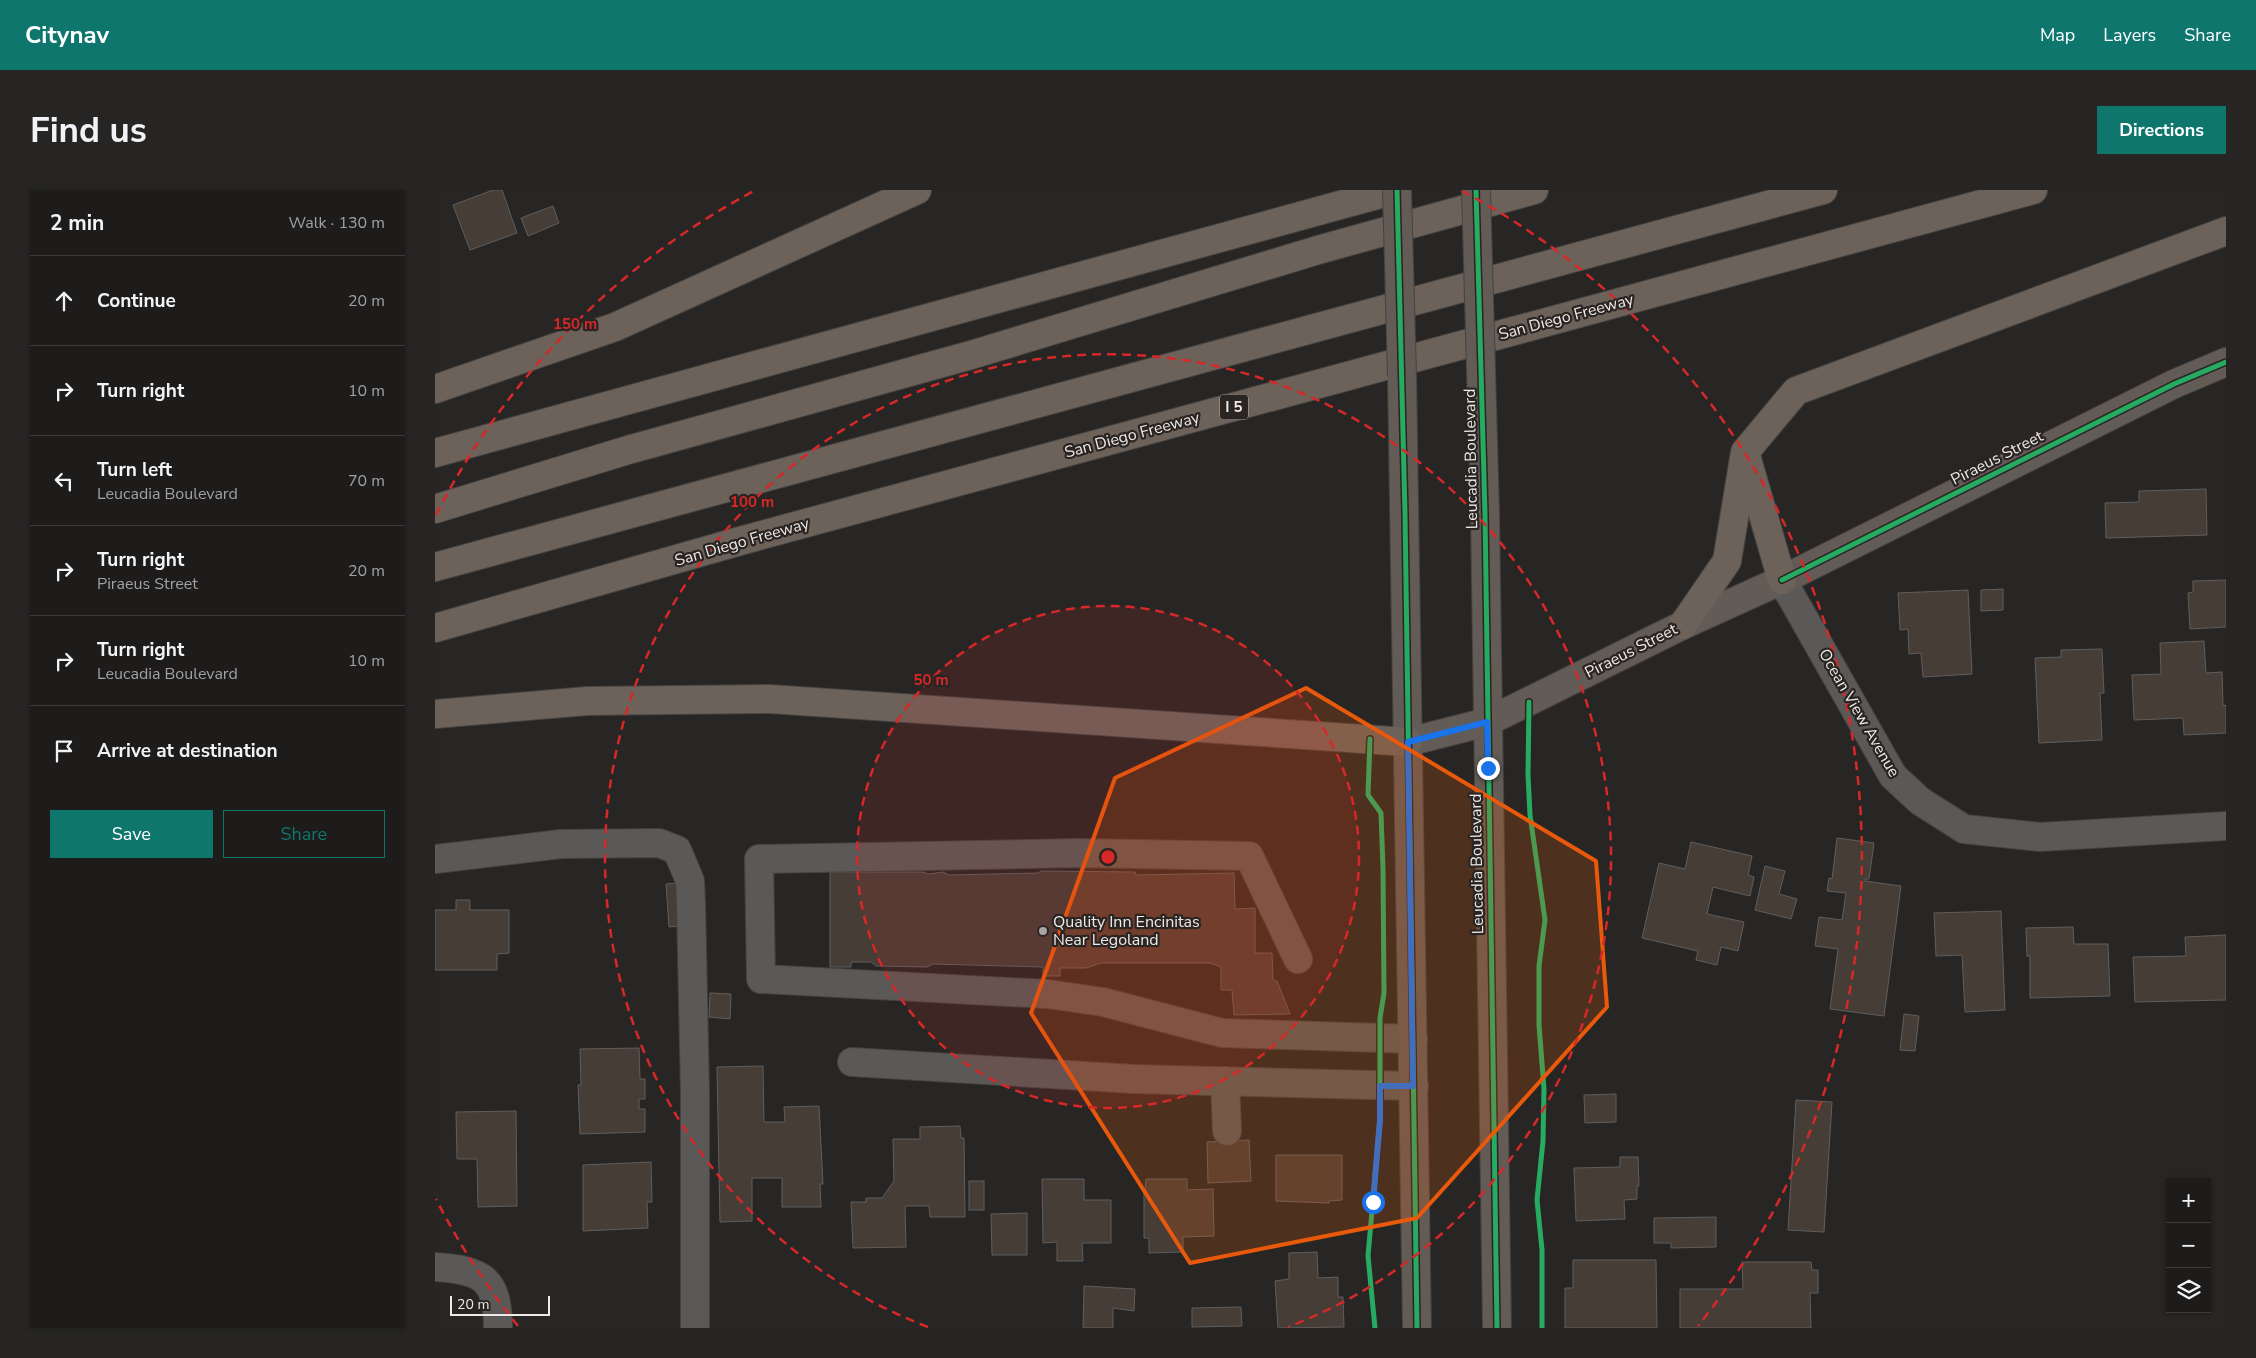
<!DOCTYPE html>
<html lang="en">
<head>
<meta charset="utf-8">
<style>
	:root { --surface:#1e1c1b; --page:#262524; --text:#f1f3f6; --muted:#a1a1a3; --line:#3c3a3a; --accent:#0f766e }
	body { margin:0; font-family:"Nunito Sans",sans-serif; background:var(--page); color:var(--text) }
	.controls { position:absolute; right:15px; bottom:15px; display:grid; overflow:hidden; border-radius:0px; box-shadow:0 1px 4px #0004 }
	.controls button { width:45px; height:45px; display:grid; place-items:center; padding:0; border:0; border-bottom:1px solid var(--line); background:var(--surface); color:var(--text); font:25px sans-serif }
	.scale { position:absolute; left:15px; bottom:12px; width:100px; box-sizing:border-box; padding-left:5px; border:2px solid #ede9e7; border-top:0; font-size:14px; line-height:18px; white-space:nowrap; color:#ede9e7; -webkit-text-stroke:4px #2a2522; paint-order:stroke }
	.stop { position:absolute; width:15px; height:15px; margin:-11px; border:4px solid #1a73e8; border-radius:50%; background:#fff }
	.stop.end { background:#1a73e8; border-color:#fff; box-shadow:0 1px 5px #0008 }
	.list { margin:0; padding:0; list-style:none }
	h2 { display:flex; justify-content:space-between; align-items:center; height:65px; margin:0; padding:0 20px; font-size:21px }
	h2 small { font-size:16px; font-weight:400; color:var(--muted) }
	.list li { display:grid; grid-template-columns:32px 1fr auto; gap:15px; align-items:center; box-sizing:border-box; height:90px; padding:0 20px; border-top:1px solid var(--line) }
	.list b { display:block; font-size:19px; white-space:nowrap }
	.list p { margin:0; font-size:16px; white-space:nowrap; color:var(--muted) }
	.list em { font-size:16px; font-style:normal; color:var(--muted) }
	.actions { display:flex; gap:10px; padding:15px 20px }
	.actions a { flex:1; padding:11px 0; border:1px solid var(--accent); border-radius:0px; text-align:center; font-size:18px; color:var(--accent) }
	.actions .main { background:var(--accent); color:#fff }
	.icon { flex:none; width:28px; height:28px; fill:none; stroke:currentColor; stroke-width:2; stroke-linecap:round; stroke-linejoin:round }
	.map { position:relative; flex:none; width:1791px; height:1138px; overflow:hidden; border-radius:0px }
	header { display:flex; align-items:center; gap:30px; box-sizing:border-box; height:70px; padding:0 25px; background:var(--accent); color:#fff }
	header strong { font-size:24px }
	nav { display:flex; gap:28px; margin-inline-start:auto; font-size:18px }
	.intro { display:flex; align-items:center; justify-content:space-between; box-sizing:border-box; height:120px; padding:0 30px }
	h1 { margin:0; font-size:35px }
	.button { padding:12px 22px; border-radius:0px; background:var(--accent); color:#fff; font-size:18px; font-weight:700 }
	main { display:flex; gap:30px; padding:0 30px }
	aside { flex:1; background:var(--surface); border-radius:0px; box-shadow:0 1px 4px #0004 }
	.map>svg:first-child { display:block }
	.building { fill:#463d36; stroke:#605e5d }
	.lines { fill:none; stroke-linecap:round; stroke-linejoin:round }
	.minor-casing { stroke:#454341; stroke-width:30 }
	.major-casing { stroke:#454341; stroke-width:30 }
	.highway-casing { stroke:#454341; stroke-width:30 }
	.minor { stroke:#5b5957; stroke-width:28 }
	.major { stroke:#625b56; stroke-width:28 }
	.highway { stroke:#6c625a; stroke-width:28 }
	.major-bridge-casing { stroke:#454341; stroke-width:30; stroke-linecap:butt }
	.major-bridge { stroke:#625b56; stroke-width:28 }
	.cycleway-casing { stroke:#2a2522; stroke-width:8 }
	.cycleway { stroke:#26ab63; stroke-width:5 }
	.route { stroke:#1a73e8; stroke-width:6 }
	.marked { fill:#e8590c; fill-opacity:0.2; stroke:#e8590c; stroke-width:4; stroke-linejoin:round }
	.ring { fill:none; stroke:#d62828; stroke-width:2.5; stroke-dasharray:9 6 }
	.poi-dot { fill:#a8a5a3; stroke:#2a2522; stroke-width:2 }
	.labels { text-anchor:middle; dominant-baseline:central; stroke-width:4.5; stroke-linejoin:round; paint-order:stroke }
	.shield { fill:#2a2522; stroke:#b2aeac; stroke-width:1 }
	.shield-label { font-size:15px; font-weight:bold; fill:#ede9e7 }
	.street-label { font-size:16px; fill:#ede9e7; stroke:#2a2522 }
	.poi-label { font-size:16px; fill:#ede9e7; stroke:#2a2522; text-anchor:start }
	.centre { fill:#d62828; stroke:#2a2522; stroke-width:2.5 }
	.ring-label { font-size:15px; text-anchor:middle; font-weight:bold; fill:#d62828; stroke:#2a2522; stroke-width:4.5; stroke-linejoin:round; paint-order:stroke }
</style>
</head>
<body>
<header>
<strong>Citynav</strong>
<nav><a>Map</a><a>Layers</a><a>Share</a></nav>
</header>
<div class="intro"><h1>Find us</h1><a class="button">Directions</a></div>
<main>
<aside>
<h2>2 min<small>Walk · 130 m</small></h2>
<ul class="list">
<li><svg class="icon" aria-label="ahead" viewBox="0 0 24 24"><path d="M12 20V5M6 11l6-6 6 6"/></svg><div><b>Continue</b></div><em>20 m</em></li>
<li><svg class="icon" aria-label="right" viewBox="0 0 24 24"><path d="M7 20v-9h11M14 6l5 5-5 5"/></svg><div><b>Turn right</b></div><em>10 m</em></li>
<li><svg class="icon" aria-label="left" viewBox="0 0 24 24"><path d="M17 20v-9H6M10 6l-5 5 5 5"/></svg><div><b>Turn left</b><p>Leucadia Boulevard</p></div><em>70 m</em></li>
<li><svg class="icon" aria-label="right" viewBox="0 0 24 24"><path d="M7 20v-9h11M14 6l5 5-5 5"/></svg><div><b>Turn right</b><p>Piraeus Street</p></div><em>20 m</em></li>
<li><svg class="icon" aria-label="right" viewBox="0 0 24 24"><path d="M7 20v-9h11M14 6l5 5-5 5"/></svg><div><b>Turn right</b><p>Leucadia Boulevard</p></div><em>10 m</em></li>
<li><svg class="icon" aria-label="arrive" viewBox="0 0 24 24"><path d="M6 21V4h12l-3 4 3 4H6"/></svg><div><b>Arrive at destination</b></div></li>
</ul>
<div class="actions"><a class="main">Save</a><a>Share</a></div>
</aside>
<div class="map">
<svg width="1791" height="1138" viewBox="0 0 1791 1138">
	<rect width="100%" height="100%" fill="#282624"/>
	<g class="building">
		<path d="M58 0H67L82 43 35 60 18 15Z"/>
		<path d="M118 16 124 33 93 46 86 28Z"/>
		<path d="M1771 299 1772 345 1671 348 1670 313 1704 312V301Z"/>
		<path d="M1791 390V437L1755 439 1753 403 1758 402V391Z"/>
		<path d="M1568 399V420L1546 421V400Z"/>
		<path d="M1533 400 1537 484 1488 487 1486 463 1474 464 1473 439 1465 440 1463 403Z"/>
		<path d="M1769 451 1771 483 1787 482 1788 516 1791 515V543L1749 545 1748 528 1699 530 1697 485 1726 484 1725 453Z"/>
		<path d="M1667 459 1669 503H1665L1667 550 1604 553 1600 468 1626 467V460Z"/>
		<path d="M1402 648 1439 653 1434 689H1430V691L1466 696 1449 826 1395 819 1403 759 1380 756 1384 727 1407 730 1411 703 1392 701 1394 688 1397 689Z"/>
		<path d="M1256 652 1317 666 1313 685 1319 687 1315 706 1278 697 1272 724 1309 732 1303 761 1286 757 1282 775 1261 770 1263 761 1207 748 1224 673 1250 679Z"/>
		<path d="M1330 676 1350 681 1344 704 1362 709 1356 729 1320 720Z"/>
		<path d="M606 681 700 682 701 685 799 683 800 719 820 718V763H837L838 790 842 791 855 824 799 825 797 800H786V777L775 773H666L651 778H625V786H608V777L498 774 492 777 441 776 436 772H416V777H395V682H487L494 684 508 682 514 685 603 683Z"/>
		<path d="M243 693 246 736 234 737 231 694Z"/>
		<path d="M21 710H35V720H74V763L62 764V780H0V720H21Z"/>
		<path d="M1566 721 1570 820 1530 822 1527 765 1501 766 1499 723Z"/>
		<path d="M1638 737 1639 754H1673L1675 806 1595 808V766H1592L1591 738Z"/>
		<path d="M1791 745V810L1700 812 1698 767 1751 766 1750 747Z"/>
		<path d="M275 803 296 804 295 829 274 827Z"/>
		<path d="M1469 824 1484 826 1480 861 1465 860Z"/>
		<path d="M204 858 205 889H210V909H204V919H210V942L145 944 143 895H146L145 859Z"/>
		<path d="M328 876 329 932H350L349 917 384 916 388 994H385L386 1017H347V988H317V1031L285 1032 282 877Z"/>
		<path d="M1181 904V932L1150 933 1149 905Z"/>
		<path d="M1361 910 1397 912 1389 1042 1353 1040Z"/>
		<path d="M81 921 82 1016 43 1017 42 969H22L21 922Z"/>
		<path d="M525 936 526 948H529L530 1027H495L494 1016H470L471 1057 418 1058 416 1012H431V1008H447L459 991 458 949H485V937Z"/>
		<path d="M814 950 816 991 773 993 772 952Z"/>
		<path d="M841 965H907V1010L894 1011V1013L841 1011Z"/>
		<path d="M1185 967H1203L1204 996H1202V1009L1189 1010 1190 1029 1141 1031 1139 978 1185 977Z"/>
		<path d="M216 972 217 1012H212L213 1038 148 1041V975Z"/>
		<path d="M607 989H649V1010H676V1053H647L648 1071H622V1052L608 1053Z"/>
		<path d="M711 989H752V1000L778 999 779 1046 748 1047V1062L714 1063V1048H709V1001H710Z"/>
		<rect x="534" y="991" width="15" height="29"/>
		<path d="M592 1023V1065H557L556 1024Z"/>
		<path d="M1281 1027V1057L1236 1058V1053H1219V1028Z"/>
		<path d="M882 1062 883 1088 903 1087V1107H908L909 1137 843 1138 840 1091 854 1089V1063Z"/>
		<path d="M1138 1070H1221L1222 1138H1130V1098H1138Z"/>
		<path d="M1307 1072H1376L1377 1080H1383V1103H1375L1376 1138H1245V1099H1308Z"/>
		<path d="M649 1096 700 1099 699 1121 678 1118V1138H648Z"/>
		<path d="M806 1117 807 1136 757 1137V1118Z"/>
	</g>
	<g class="lines">
		<defs>
			<g id="minor">
				<path d="M1347 390 1458 586 1485 611 1529 639 1605 647 1791 636"/>
				<path d="M0 669 126 654 224 653 242 660 255 691 256 714 260 903V1138"/>
				<path d="M863 769 814 666 643 663 324 669 326 789 613 804 668 812 787 843 978 849"/>
				<path d="M417 872 699 889 979 896"/>
				<path d="M790 891 792 941"/>
				<path d="M0 1077C47 1080 63 1088 63 1138"/>
			</g>
			<g id="major">
				<path d="M967 186 982 1138"/>
				<path d="M1050 324 1062 1138"/>
				<path d="M973 552 1052 532 1248 435 1347 390 1739 194 1791 172"/>
			</g>
			<g id="highway">
				<path d="M0 199 180 137 482 0"/>
				<path d="M0 263 960 0"/>
				<path d="M1312 269 1347 390"/>
				<path d="M0 319 193 260 536 165 883 60 1099 0"/>
				<path d="M0 377 1388 0"/>
				<path d="M1248 435 1292 371 1310 262 1361 201 1791 41"/>
				<path d="M0 438 305 351 1598 0"/>
				<path d="M0 524 152 511 335 509 973 552"/>
			</g>
		</defs>
		<use href="#minor" class="minor-casing"/>
		<use href="#major" class="major-casing"/>
		<use href="#highway" class="highway-casing"/>
		<use href="#minor" class="minor"/>
		<use href="#major" class="major"/>
		<use href="#highway" class="highway"/>
		<defs>
			<g id="major-bridge">
				<path d="M962 0 967 186"/>
				<path d="M1041 0 1050 324"/>
			</g>
		</defs>
		<use href="#major-bridge" class="major-bridge-casing"/>
		<use href="#major-bridge" class="major-bridge"/>
		<defs>
			<g id="cycleway">
				<path d="M962 0 970 324 982 1138"/>
				<path d="M1041 0 1050 324 1062 1138"/>
				<path d="M1347 390 1739 194 1791 172"/>
				<path d="M1094 512 1093 585 1095 625 1110 730 1104 776V835L1109 899 1108 951 1102 1010 1107 1060V1138"/>
				<path d="M935 549 933 605 946 623 948 679 949 803 945 828V930L933 1066 940 1138"/>
			</g>
		</defs>
		<use href="#cycleway" class="cycleway-casing"/>
		<use href="#cycleway" class="cycleway"/>
	</g>
	<g class="lines">
		<path class="route" d="M938 1012 945 930V896H978L973 552 1052 532 1053 578"/>
	</g>
	<path class="marked" d="M871 498 1161 671 1172 817 982 1028 755 1073 596 823 680 588Z"/>
	<circle cx="673" cy="667" r="251" fill="#d62828" fill-opacity=".12"/>
	<g class="ring">
		<circle cx="673" cy="667" r="251"/>
		<path d="M493 1137A503 503 0 1 1 853 1137"/>
		<path d="M83 1136A754 754 0 0 1 1 1009M1 325A754 754 0 0 1 319 1M1027 1A754 754 0 0 1 1263 1136"/>
	</g>
	<circle class="poi-dot" cx="608" cy="741" r="5"/>
	<g class="labels">
		<rect class="shield" x="785" y="204.5" width="28" height="25" rx="4"/>
		<g class="shield-label">
			<text x="799" y="217">I 5</text>
		</g>
		<g class="street-label">
			<text transform="translate(1131 127) rotate(-15)">San Diego Freeway</text>
			<text transform="translate(697 245) rotate(-15)">San Diego Freeway</text>
			<text transform="translate(1562 268) rotate(-27)">Piraeus Street</text>
			<text transform="translate(1036 269) rotate(-91)">Leucadia Boulevard</text>
			<text transform="translate(307 352) rotate(-16)">San Diego Freeway</text>
			<text transform="translate(1196 461) rotate(-27)">Piraeus Street</text>
			<text transform="translate(1424 523) rotate(60)">Ocean View Avenue</text>
			<text transform="translate(1042 674) rotate(-91)">Leucadia Boulevard</text>
		</g>
		<g class="poi-label">
			<text x="618" y="732">Quality Inn Encinitas<tspan x="618" dy="18">Near Legoland</tspan></text>
		</g>
	</g>
	<circle cx="673" cy="667" r="8" class="centre"/>
	<g class="ring-label">
		<text x="140" y="139">150 m</text>
		<text x="317" y="317">100 m</text>
		<text x="496" y="495">50 m</text>
	</g>
</svg>
<div class="controls">
<button>+</button>
<button>−</button>
<button><svg class="icon" aria-label="layers" viewBox="0 0 24 24"><path d="M12 4l9 5-9 5-9-5zM3 14l9 5 9-5"/></svg></button>
</div>
<div class="scale">20 m</div>
<div class="stop" style="left:938px;top:1012px"></div>
<div class="stop end" style="left:1053px;top:578px"></div>
</div>
</main>
</body>
</html>
